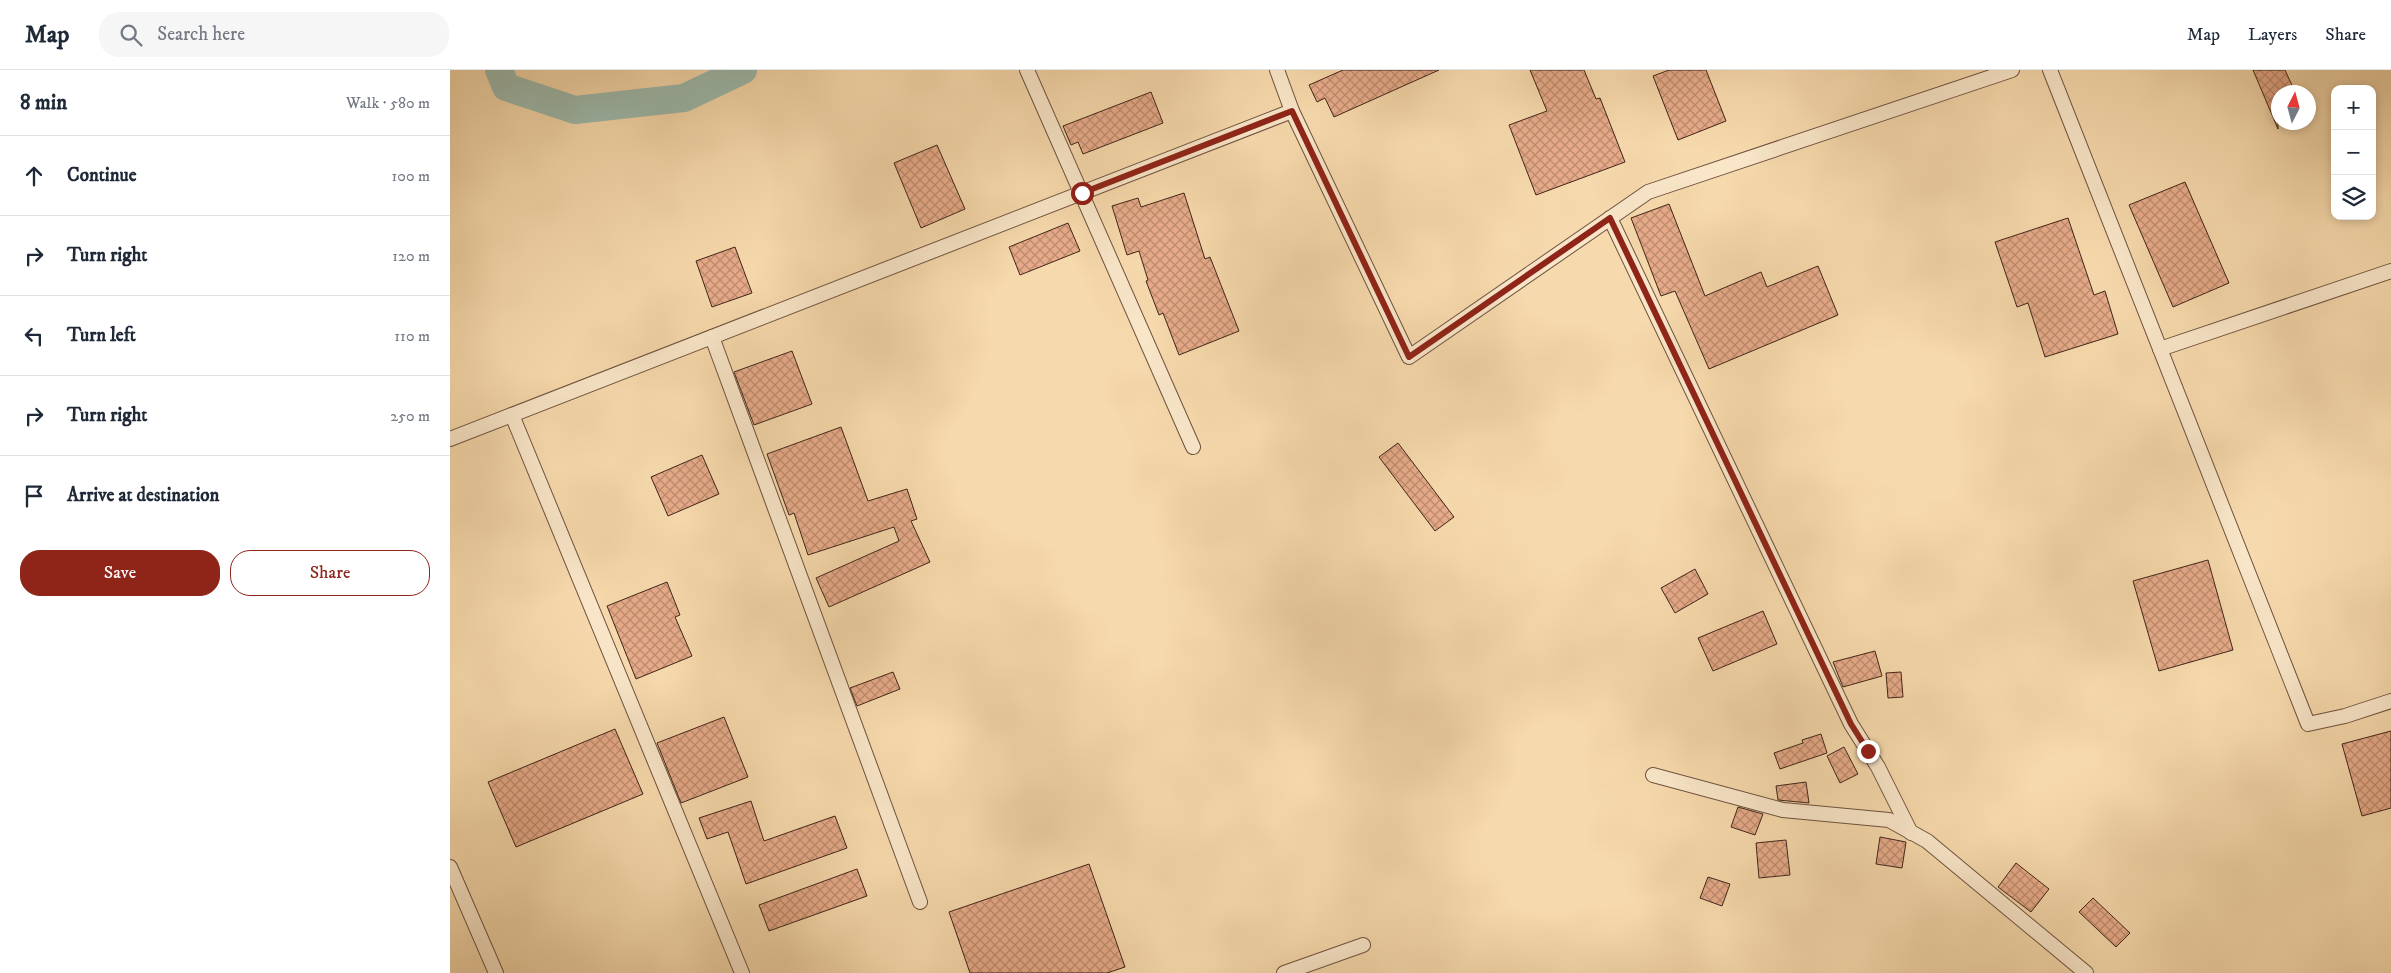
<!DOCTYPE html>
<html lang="en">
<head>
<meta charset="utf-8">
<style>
	:root { --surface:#fff; --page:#f6f6f7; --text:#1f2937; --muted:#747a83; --line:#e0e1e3; --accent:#8f2418 }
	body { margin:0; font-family:"IM FELL DW Pica",serif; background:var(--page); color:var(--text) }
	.controls { position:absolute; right:15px; top:15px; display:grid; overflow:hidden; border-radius:10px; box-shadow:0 2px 8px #0003 }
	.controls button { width:45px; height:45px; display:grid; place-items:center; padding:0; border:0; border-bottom:1px solid var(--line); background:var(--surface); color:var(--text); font:25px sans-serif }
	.compass { position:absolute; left:1821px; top:15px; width:45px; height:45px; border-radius:50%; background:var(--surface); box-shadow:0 2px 8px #0003; rotate:6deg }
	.stop { position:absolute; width:15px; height:15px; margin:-11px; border:4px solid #8f2418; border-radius:50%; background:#fff }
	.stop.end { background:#8f2418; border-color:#fff; box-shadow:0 1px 5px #0008 }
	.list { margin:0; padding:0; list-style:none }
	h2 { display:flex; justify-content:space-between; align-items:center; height:65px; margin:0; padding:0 20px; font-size:21px }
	h2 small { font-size:16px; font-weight:400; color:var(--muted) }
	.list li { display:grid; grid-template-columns:32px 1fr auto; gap:15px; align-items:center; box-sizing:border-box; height:80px; padding:0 20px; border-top:1px solid var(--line) }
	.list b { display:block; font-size:19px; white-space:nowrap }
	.list em { font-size:16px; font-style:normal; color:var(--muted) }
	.actions { display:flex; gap:10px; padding:15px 20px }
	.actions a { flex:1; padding:11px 0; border:1px solid var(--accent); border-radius:20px; text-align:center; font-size:18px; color:var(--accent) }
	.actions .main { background:var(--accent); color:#fff }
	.icon { flex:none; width:28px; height:28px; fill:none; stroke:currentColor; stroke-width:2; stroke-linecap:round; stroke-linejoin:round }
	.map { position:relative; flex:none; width:1941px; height:903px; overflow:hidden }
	header { display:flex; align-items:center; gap:30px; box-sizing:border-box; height:70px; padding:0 25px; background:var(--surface); border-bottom:1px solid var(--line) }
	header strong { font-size:24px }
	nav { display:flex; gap:28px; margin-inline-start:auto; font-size:18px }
	.search { width:350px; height:45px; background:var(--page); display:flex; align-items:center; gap:12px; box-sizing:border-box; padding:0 18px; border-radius:20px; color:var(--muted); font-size:19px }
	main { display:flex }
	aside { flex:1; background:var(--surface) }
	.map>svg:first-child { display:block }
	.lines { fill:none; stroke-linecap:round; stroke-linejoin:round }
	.river { stroke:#9dbaad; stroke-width:28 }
	.building { fill:url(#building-cross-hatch); stroke:#40251a }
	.minor-casing { stroke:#6e523e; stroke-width:16 }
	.minor { stroke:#f9e6c9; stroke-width:14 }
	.route { stroke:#8f2418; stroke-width:6 }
</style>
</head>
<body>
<header>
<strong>Map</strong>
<div class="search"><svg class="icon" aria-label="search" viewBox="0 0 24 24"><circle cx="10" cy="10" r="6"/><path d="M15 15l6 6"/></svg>Search here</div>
<nav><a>Map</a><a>Layers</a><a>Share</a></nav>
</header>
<main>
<aside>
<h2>8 min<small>Walk · 580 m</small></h2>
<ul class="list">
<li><svg class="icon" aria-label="ahead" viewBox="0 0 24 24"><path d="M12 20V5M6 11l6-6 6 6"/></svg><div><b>Continue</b></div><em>100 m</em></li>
<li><svg class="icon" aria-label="right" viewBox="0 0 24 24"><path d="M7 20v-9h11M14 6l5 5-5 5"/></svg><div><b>Turn right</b></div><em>120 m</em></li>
<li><svg class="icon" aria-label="left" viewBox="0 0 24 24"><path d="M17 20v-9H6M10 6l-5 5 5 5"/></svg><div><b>Turn left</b></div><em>110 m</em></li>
<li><svg class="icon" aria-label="right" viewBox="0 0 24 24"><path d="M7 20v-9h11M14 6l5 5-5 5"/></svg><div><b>Turn right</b></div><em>250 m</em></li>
<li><svg class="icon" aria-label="arrive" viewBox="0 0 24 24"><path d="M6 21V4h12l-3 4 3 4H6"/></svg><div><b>Arrive at destination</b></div></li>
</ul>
<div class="actions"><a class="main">Save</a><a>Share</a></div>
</aside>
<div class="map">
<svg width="1941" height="903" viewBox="0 0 1941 903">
	<defs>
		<pattern id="building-cross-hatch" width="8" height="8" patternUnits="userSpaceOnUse" patternTransform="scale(1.25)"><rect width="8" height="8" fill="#e7ab89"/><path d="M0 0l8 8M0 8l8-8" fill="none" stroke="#bd8b6f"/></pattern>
	</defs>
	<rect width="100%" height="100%" fill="#f6d9ac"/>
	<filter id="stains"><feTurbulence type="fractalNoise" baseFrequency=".004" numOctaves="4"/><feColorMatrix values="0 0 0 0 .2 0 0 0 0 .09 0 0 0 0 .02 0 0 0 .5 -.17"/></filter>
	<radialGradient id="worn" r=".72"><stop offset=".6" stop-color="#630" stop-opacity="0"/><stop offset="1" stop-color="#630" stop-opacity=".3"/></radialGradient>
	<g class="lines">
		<path class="river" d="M49 0 56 17 125 40 234 28 293 0"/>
	</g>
	<g class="building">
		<path d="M893 0H989L884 47 875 28 867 32 859 15Z"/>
		<path d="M1080 0H1134L1146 29 1150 28 1175 92 1086 125 1059 55 1097 41Z"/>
		<path d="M1219 0H1256L1276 51 1228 70 1203 6Z"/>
		<path d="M1803 0H1835L1845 22H1828V59Z"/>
		<path d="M701 22 713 53 633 84 628 72 621 75 613 56Z"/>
		<path d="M487 75 515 139 471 158 444 93Z"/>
		<path d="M1735 112 1779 213 1723 237 1679 135Z"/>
		<path d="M734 123 755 189 760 187 789 261 729 285 713 243 709 245 696 211 698 210 689 181 677 185 662 136 688 128 691 137Z"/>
		<path d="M1219 134 1255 226 1311 202 1317 217 1368 196 1388 245 1259 299 1225 221 1211 226 1181 148Z"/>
		<path d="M1618 148 1644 225 1655 221 1668 264 1595 287 1578 233 1567 237 1545 172Z"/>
		<path d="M618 153 630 181 570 205 559 177Z"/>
		<path d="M285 177 302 223 262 237 246 191Z"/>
		<path d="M342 281 362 334 304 355 284 302Z"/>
		<path d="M391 357 418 431 457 419 467 449 461 451 480 492 379 537 366 508 449 471 444 457 358 485 344 443 339 445 317 384Z"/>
		<path d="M948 373 1004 447 985 461 929 387Z"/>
		<path d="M252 385 269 424 218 446 201 407Z"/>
		<path d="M1758 490 1783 580 1709 601 1683 511Z"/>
		<path d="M1245 499 1258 524 1225 543 1211 518Z"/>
		<path d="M217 512 230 545 225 547 242 586 186 609 157 536Z"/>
		<path d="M1313 541 1327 574 1263 601 1248 568Z"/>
		<path d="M1425 581 1432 606 1393 617 1383 592Z"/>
		<path d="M443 602 450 619 407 636 400 618Z"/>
		<path d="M1451 602 1453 627 1438 628 1436 603Z"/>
		<path d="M274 647 298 707 231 733 207 673Z"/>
		<path d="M165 659 193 724 66 777 38 712Z"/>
		<path d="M1941 661V738L1912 746 1892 674Z"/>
		<path d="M1371 664 1377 683 1330 699 1324 683 1353 673 1352 670Z"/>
		<path d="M1394 677 1408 704 1390 713 1377 686Z"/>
		<path d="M1356 712 1359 733 1328 730 1326 716Z"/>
		<path d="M301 731 314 771 385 746 397 778 296 814 278 762 257 769 249 748Z"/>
		<path d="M1288 737 1313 744 1305 765 1281 757Z"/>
		<path d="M1430 767 1456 772 1452 798 1426 794Z"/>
		<path d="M1336 770 1340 805 1309 808 1306 773Z"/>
		<path d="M1566 793 1599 819 1581 842 1548 817Z"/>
		<path d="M639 794 675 897 657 903H520L499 842Z"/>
		<path d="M407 799 417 826 319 861 309 835Z"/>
		<path d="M1258 807 1280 814 1272 836 1250 828Z"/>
		<path d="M1643 828 1680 863 1666 877 1629 842Z"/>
	</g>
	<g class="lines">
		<defs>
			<g id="minor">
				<path d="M577 0 743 377"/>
				<path d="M827 0 842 41 959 287 1198 122 1562 0"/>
				<path d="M1600 0 1858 654 1895 646 1941 631"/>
				<path d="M1160 148 1401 654 1428 697 1461 763"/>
				<path d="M262 267 470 832"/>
				<path d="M1710 279 1941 201"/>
				<path d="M62 345 292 903"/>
				<path d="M0 369 842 41"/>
				<path d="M1203 705 1333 740 1439 750 1477 771 1636 903"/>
				<path d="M0 797 46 903"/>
				<path d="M834 903 913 875"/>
			</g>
		</defs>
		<use href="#minor" class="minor-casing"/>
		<use href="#minor" class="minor"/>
	</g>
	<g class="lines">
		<path class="route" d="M632 123 842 41 959 287 1160 148 1401 654 1418 681"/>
	</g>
	<rect width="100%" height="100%" filter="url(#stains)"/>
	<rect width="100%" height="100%" fill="url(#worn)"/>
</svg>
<div class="controls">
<button>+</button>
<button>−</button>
<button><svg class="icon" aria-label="layers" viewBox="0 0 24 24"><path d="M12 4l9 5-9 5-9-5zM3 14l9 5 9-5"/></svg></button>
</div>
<svg class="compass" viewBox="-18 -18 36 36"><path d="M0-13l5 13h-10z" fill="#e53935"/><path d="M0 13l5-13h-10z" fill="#747a83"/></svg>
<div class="stop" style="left:632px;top:123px"></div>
<div class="stop end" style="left:1418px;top:681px"></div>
</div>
</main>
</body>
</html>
